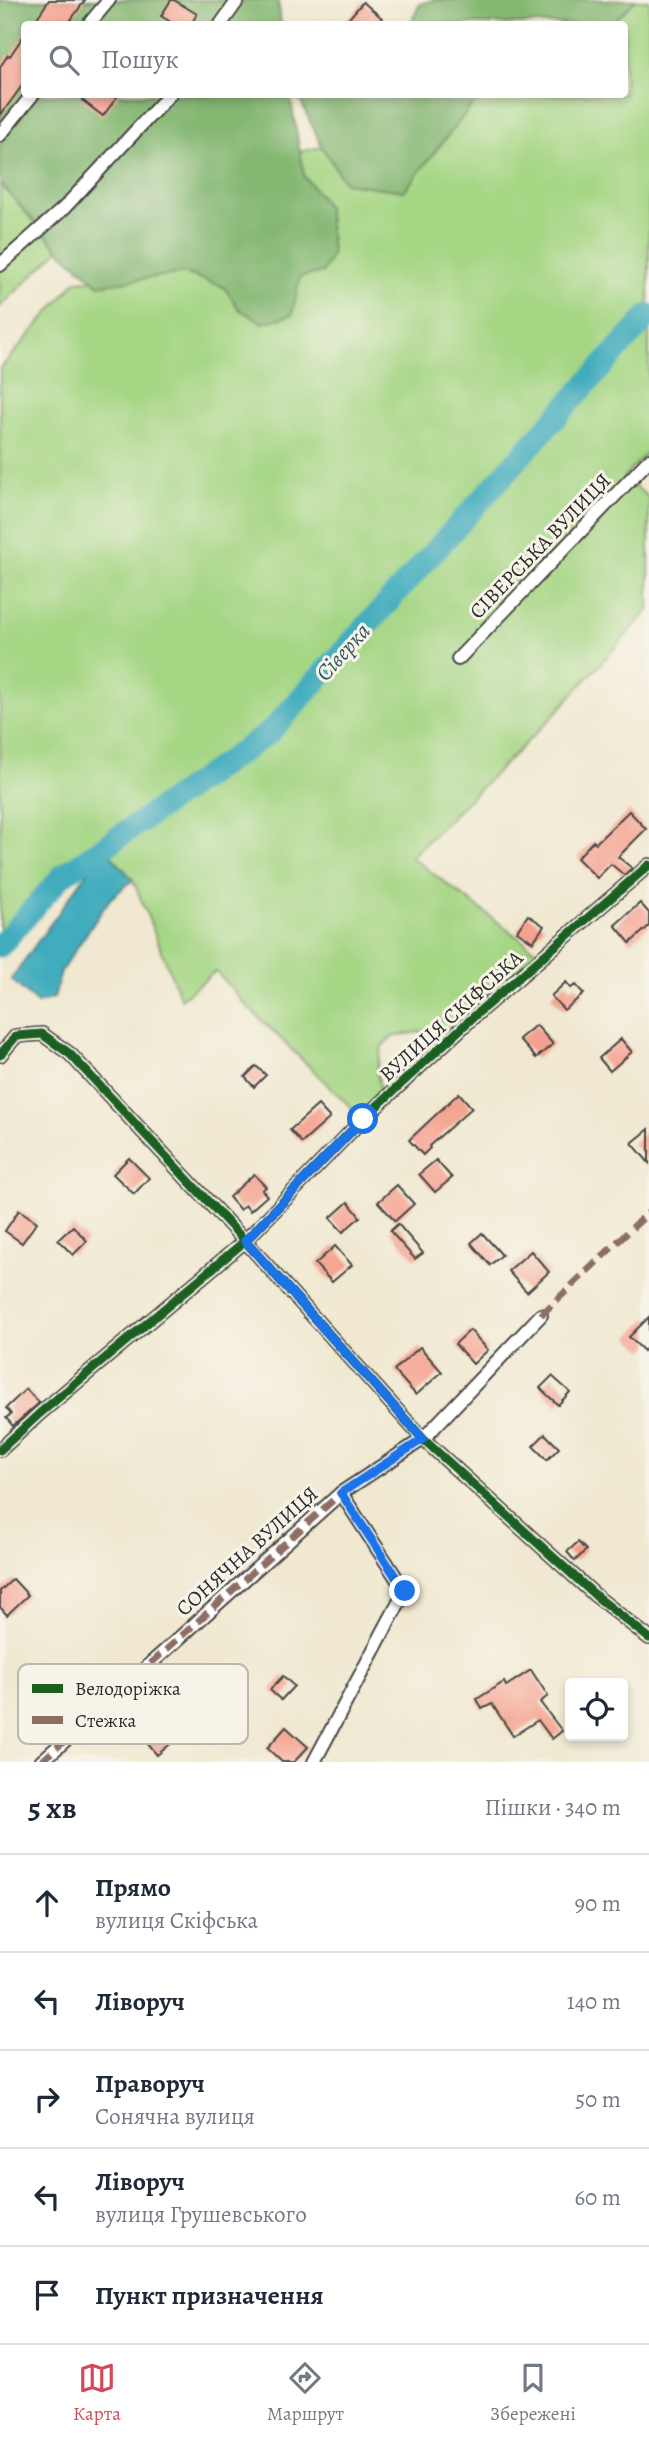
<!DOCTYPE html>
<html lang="uk">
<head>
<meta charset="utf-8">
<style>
	:root { --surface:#fff; --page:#f6f6f7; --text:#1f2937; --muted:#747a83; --line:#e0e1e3; --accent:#d1495b }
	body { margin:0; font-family:Alegreya,serif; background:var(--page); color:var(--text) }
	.controls { position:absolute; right:21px; bottom:21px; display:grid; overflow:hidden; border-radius:7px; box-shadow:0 4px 10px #0003 }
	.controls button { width:63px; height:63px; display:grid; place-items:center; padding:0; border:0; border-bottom:2px solid var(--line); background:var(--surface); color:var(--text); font:35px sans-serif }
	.stop { position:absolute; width:21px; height:21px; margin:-16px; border:5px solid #1a73e8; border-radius:50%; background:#fff }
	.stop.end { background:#1a73e8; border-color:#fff; box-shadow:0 2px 7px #0008 }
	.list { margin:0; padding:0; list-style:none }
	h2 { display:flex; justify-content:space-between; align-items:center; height:91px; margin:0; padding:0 28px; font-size:30px }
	h2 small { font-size:23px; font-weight:400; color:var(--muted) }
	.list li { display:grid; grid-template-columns:46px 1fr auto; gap:21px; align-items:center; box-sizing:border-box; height:98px; padding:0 28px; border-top:2px solid var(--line) }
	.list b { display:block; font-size:26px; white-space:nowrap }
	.list p { margin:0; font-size:23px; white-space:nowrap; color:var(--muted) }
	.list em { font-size:23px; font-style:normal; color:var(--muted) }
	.icon { flex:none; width:38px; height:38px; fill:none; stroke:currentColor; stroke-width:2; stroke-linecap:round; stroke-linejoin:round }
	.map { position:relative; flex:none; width:649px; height:1762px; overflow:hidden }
	.search { position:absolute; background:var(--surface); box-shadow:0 4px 10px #0003; left:21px; right:21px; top:21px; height:77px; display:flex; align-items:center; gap:18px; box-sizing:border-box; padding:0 24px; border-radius:7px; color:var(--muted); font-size:26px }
	.sheet { height:581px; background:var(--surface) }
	nav { display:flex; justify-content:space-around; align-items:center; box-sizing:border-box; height:98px; border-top:2px solid var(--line); background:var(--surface); font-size:19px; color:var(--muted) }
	nav a { display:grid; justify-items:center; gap:4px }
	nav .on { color:var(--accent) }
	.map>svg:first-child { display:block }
	.green { fill:#a5d684; stroke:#688058; stroke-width:2 }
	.forest { fill:#84b772; stroke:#58714e; stroke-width:2 }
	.water { fill:#3facbd; stroke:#356c74; stroke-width:2 }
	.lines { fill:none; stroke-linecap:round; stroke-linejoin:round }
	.river { stroke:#3facbd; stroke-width:23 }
	.building { fill:#f5a18f }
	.minor-casing { stroke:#494744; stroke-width:16 }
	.minor { stroke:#fff; stroke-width:12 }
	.quiet { stroke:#8d6e63; stroke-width:7; stroke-dasharray:14 7; stroke-linecap:butt }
	.cycleway-casing { stroke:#f7f3e8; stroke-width:13 }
	.cycleway { stroke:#1b5e20; stroke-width:9 }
	.route { stroke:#1a73e8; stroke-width:9 }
	.labels { text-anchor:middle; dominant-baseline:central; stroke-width:6; stroke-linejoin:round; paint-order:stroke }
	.street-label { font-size:21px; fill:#2b2b2b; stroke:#f7f3e8 }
	.water-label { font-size:23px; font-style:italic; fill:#32585e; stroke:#f7f3e8 }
	.key { fill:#f7f3e8; stroke:#bab7af; stroke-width:2 }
	.key-label { font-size:19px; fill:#2b2b2b }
</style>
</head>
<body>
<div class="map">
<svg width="649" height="1762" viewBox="0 0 649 1762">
	<rect width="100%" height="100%" fill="#f7f3e8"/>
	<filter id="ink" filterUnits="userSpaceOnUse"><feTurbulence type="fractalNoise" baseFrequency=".0143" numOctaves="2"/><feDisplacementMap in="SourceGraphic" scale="14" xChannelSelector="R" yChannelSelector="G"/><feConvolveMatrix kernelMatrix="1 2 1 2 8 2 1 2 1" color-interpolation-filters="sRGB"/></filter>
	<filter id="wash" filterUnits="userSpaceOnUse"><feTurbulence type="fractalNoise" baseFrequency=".00686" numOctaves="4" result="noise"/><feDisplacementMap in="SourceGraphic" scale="28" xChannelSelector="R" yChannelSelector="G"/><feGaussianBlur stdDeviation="1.57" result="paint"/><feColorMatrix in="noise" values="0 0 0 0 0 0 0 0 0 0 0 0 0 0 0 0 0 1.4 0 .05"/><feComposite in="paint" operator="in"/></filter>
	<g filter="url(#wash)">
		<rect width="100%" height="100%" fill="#f0e8d0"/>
		<g class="green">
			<path d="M636 0H649V450L624 477 649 498V610L552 717 411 857 543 956 457 1033 438 1028 392 1037 382 1046 377 1070 381 1096 363 1119 243 1002 216 971 181 999 133 880 98 841 62 876 0 946V369L76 281 185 273 224 287 239 309 300 277 332 253 327 206 304 176 299 152 322 147 345 183 404 191 480 95 624 94V24H611Z"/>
			<path d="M0 183 59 250 0 307Z"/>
		</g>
		<g class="forest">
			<path d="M0 0H278L281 24H24V94L290 95 304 176 327 206 332 254 323 272 300 277 292 315 263 323 239 309 224 287 185 273 99 285 59 250 0 183Z"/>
			<path d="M433 0H636L611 24H410L420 4Z"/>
			<path d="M298 95H480L404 191 345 183 322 147Z"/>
		</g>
		<path class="water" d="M108 852 133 880 110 899 61 971 54 998 37 1003 11 979 87 873Z"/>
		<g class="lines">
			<path class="river" d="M0 946 62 876 270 732 649 315"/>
		</g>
		<g id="blocks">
			<g class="building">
				<path d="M49 0H85L68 24H33Z"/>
				<path d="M171 0H174L197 14 191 24H174L161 16Z"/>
				<path d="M363 2 382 18 376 24H344Z"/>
				<path d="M24 35V83L0 116V67L8 55 10 56Z"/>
				<path d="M87 94H119L103 116 82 100Z"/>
				<path d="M629 811 646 829 618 857 632 868 624 875 611 864 597 878 577 858 593 841 596 843Z"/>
				<path d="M640 903 649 913V926L630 943 615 925Z"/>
				<path d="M528 915 544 926 533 942 517 931Z"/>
				<path d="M566 982 571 988 576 985 584 994 564 1010 551 996Z"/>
				<path d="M536 1025 553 1044 536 1058 519 1039Z"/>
				<path d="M621 1039 632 1052 610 1071 599 1058Z"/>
				<path d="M256 1066 266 1075 254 1087 245 1077Z"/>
				<path d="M459 1093 472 1108 429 1146 430 1148 423 1155 409 1140Z"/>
				<path d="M318 1105 330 1118 302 1143 290 1130Z"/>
				<path d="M649 1129V1163L632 1143Z"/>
				<path d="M129 1158 149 1178 134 1194 113 1174Z"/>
				<path d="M436 1160 452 1178 435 1192 419 1174Z"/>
				<path d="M254 1174 266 1187 262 1190 267 1196 250 1211 245 1205 240 1210 229 1197Z"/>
				<path d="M397 1185 414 1204 395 1221 378 1202Z"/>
				<path d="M348 1202 360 1217 343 1232 330 1218Z"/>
				<path d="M19 1210 37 1222 22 1243 5 1231Z"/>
				<path d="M398 1224 423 1253 415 1259 390 1231Z"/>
				<path d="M73 1226 87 1241 73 1255 58 1240Z"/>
				<path d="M482 1233 502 1255 490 1265 471 1243Z"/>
				<path d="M335 1246 352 1265 332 1282 315 1264Z"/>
				<path d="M531 1251 549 1272 527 1292 508 1271Z"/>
				<path d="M649 1317V1346L644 1351 629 1337Z"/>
				<path d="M470 1330 488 1350 473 1364 455 1344Z"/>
				<path d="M420 1347 442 1372 416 1395 394 1370Z"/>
				<path d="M552 1376 570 1392 558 1405 540 1388Z"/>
				<path d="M26 1389 39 1403 13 1426 6 1418 11 1414 6 1408Z"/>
				<path d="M545 1434 559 1448 547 1460 533 1446Z"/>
				<path d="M578 1542 586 1550 575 1561 567 1552Z"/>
				<path d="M13 1579 28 1595 7 1615 0 1607V1591Z"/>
				<path d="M531 1670 548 1696 540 1702 562 1731 552 1739 538 1720 513 1736 492 1704 482 1709 477 1699 504 1682 506 1686Z"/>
				<path d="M283 1676 294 1686 281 1700 270 1690Z"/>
				<path d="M141 1703 174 1741 157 1755 147 1743 153 1737 132 1711Z"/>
				<path d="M286 1727 308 1747 294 1762H282L267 1748Z"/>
			</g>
		</g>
	</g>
	<g filter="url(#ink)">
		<use href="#blocks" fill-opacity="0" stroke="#494744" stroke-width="2"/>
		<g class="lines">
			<defs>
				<g id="minor">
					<path d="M89 24 109 0"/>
					<path d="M221 24 238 0"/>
					<path d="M0 135 33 94"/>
					<path d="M0 265 64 208 170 94"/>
					<path d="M458 659 649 460"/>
					<path d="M0 1055 16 1036 42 1034 70 1054 245 1241 423 1439 596 1596 649 1638"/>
					<path d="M0 1450 39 1414 245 1241 363 1119 481 1010 649 865"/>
					<path d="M41 1762 341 1493 423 1439 541 1315"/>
					<path d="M314 1762 405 1591 341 1493"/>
				</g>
			</defs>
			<use href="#minor" class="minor-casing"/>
			<use href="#minor" class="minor"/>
			<g class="quiet">
				<path d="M541 1315 649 1212"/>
				<path d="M41 1762 341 1493"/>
			</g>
			<defs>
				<g id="cycleway">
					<path d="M0 1055 16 1036 42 1034 70 1054 245 1241 423 1439 596 1596 649 1638"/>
					<path d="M0 1450 39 1414 245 1241 363 1119 481 1010 649 865"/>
				</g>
			</defs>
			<use href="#cycleway" class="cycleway-casing"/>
			<use href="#cycleway" class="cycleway"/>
		</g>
	</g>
	<g class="lines" filter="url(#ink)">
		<path class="route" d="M363 1119 245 1241 423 1439 341 1493 405 1591"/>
	</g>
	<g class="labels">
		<g class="street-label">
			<text transform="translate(540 546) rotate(-46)">СІВЕРСЬКА ВУЛИЦЯ</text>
			<text transform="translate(451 1016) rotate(-42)">ВУЛИЦЯ СКІФСЬКА</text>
			<text transform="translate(247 1551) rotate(-42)">СОНЯЧНА ВУЛИЦЯ</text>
		</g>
		<g class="water-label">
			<text transform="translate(343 652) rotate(-48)">Сіверка</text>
		</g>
	</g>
	<rect x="18" y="1664" width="230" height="80" rx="10" class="key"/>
	<rect x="32" y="1684" width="31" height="9" fill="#1b5e20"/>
	<rect x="32" y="1716" width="31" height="8" fill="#8d6e63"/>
	<g class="key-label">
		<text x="75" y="1695">Велодоріжка</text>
		<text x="75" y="1727">Стежка</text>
	</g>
</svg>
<div class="controls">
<button><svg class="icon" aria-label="locate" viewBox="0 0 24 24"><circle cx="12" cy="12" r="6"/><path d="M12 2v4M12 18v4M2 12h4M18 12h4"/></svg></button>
</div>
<div class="stop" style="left:363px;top:1119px"></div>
<div class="stop end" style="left:405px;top:1591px"></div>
<div class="search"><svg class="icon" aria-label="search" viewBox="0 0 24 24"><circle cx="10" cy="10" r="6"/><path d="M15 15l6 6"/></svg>Пошук</div>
</div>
<section class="sheet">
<h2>5 хв<small>Пішки · 340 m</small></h2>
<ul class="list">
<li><svg class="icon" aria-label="ahead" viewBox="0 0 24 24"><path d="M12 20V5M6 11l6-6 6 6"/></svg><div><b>Прямо</b><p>вулиця Скіфська</p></div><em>90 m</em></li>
<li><svg class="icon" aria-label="left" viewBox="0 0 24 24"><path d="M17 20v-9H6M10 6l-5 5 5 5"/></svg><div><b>Ліворуч</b></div><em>140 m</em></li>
<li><svg class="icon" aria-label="right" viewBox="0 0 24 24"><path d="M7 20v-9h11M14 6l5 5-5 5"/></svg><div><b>Праворуч</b><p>Сонячна вулиця</p></div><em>50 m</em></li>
<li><svg class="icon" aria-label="left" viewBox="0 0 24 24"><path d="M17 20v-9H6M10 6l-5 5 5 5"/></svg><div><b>Ліворуч</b><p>вулиця Грушевського</p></div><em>60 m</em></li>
<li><svg class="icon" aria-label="arrive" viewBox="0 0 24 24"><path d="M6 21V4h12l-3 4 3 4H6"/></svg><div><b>Пункт призначення</b></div></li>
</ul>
</section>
<nav>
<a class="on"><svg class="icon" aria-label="map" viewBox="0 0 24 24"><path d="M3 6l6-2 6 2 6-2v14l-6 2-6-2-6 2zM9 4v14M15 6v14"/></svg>Карта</a>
<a><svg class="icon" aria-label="directions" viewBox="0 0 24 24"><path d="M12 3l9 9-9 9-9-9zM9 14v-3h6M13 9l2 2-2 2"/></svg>Маршрут</a>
<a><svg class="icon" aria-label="saved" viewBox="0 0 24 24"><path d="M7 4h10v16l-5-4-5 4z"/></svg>Збережені</a>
</nav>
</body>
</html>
